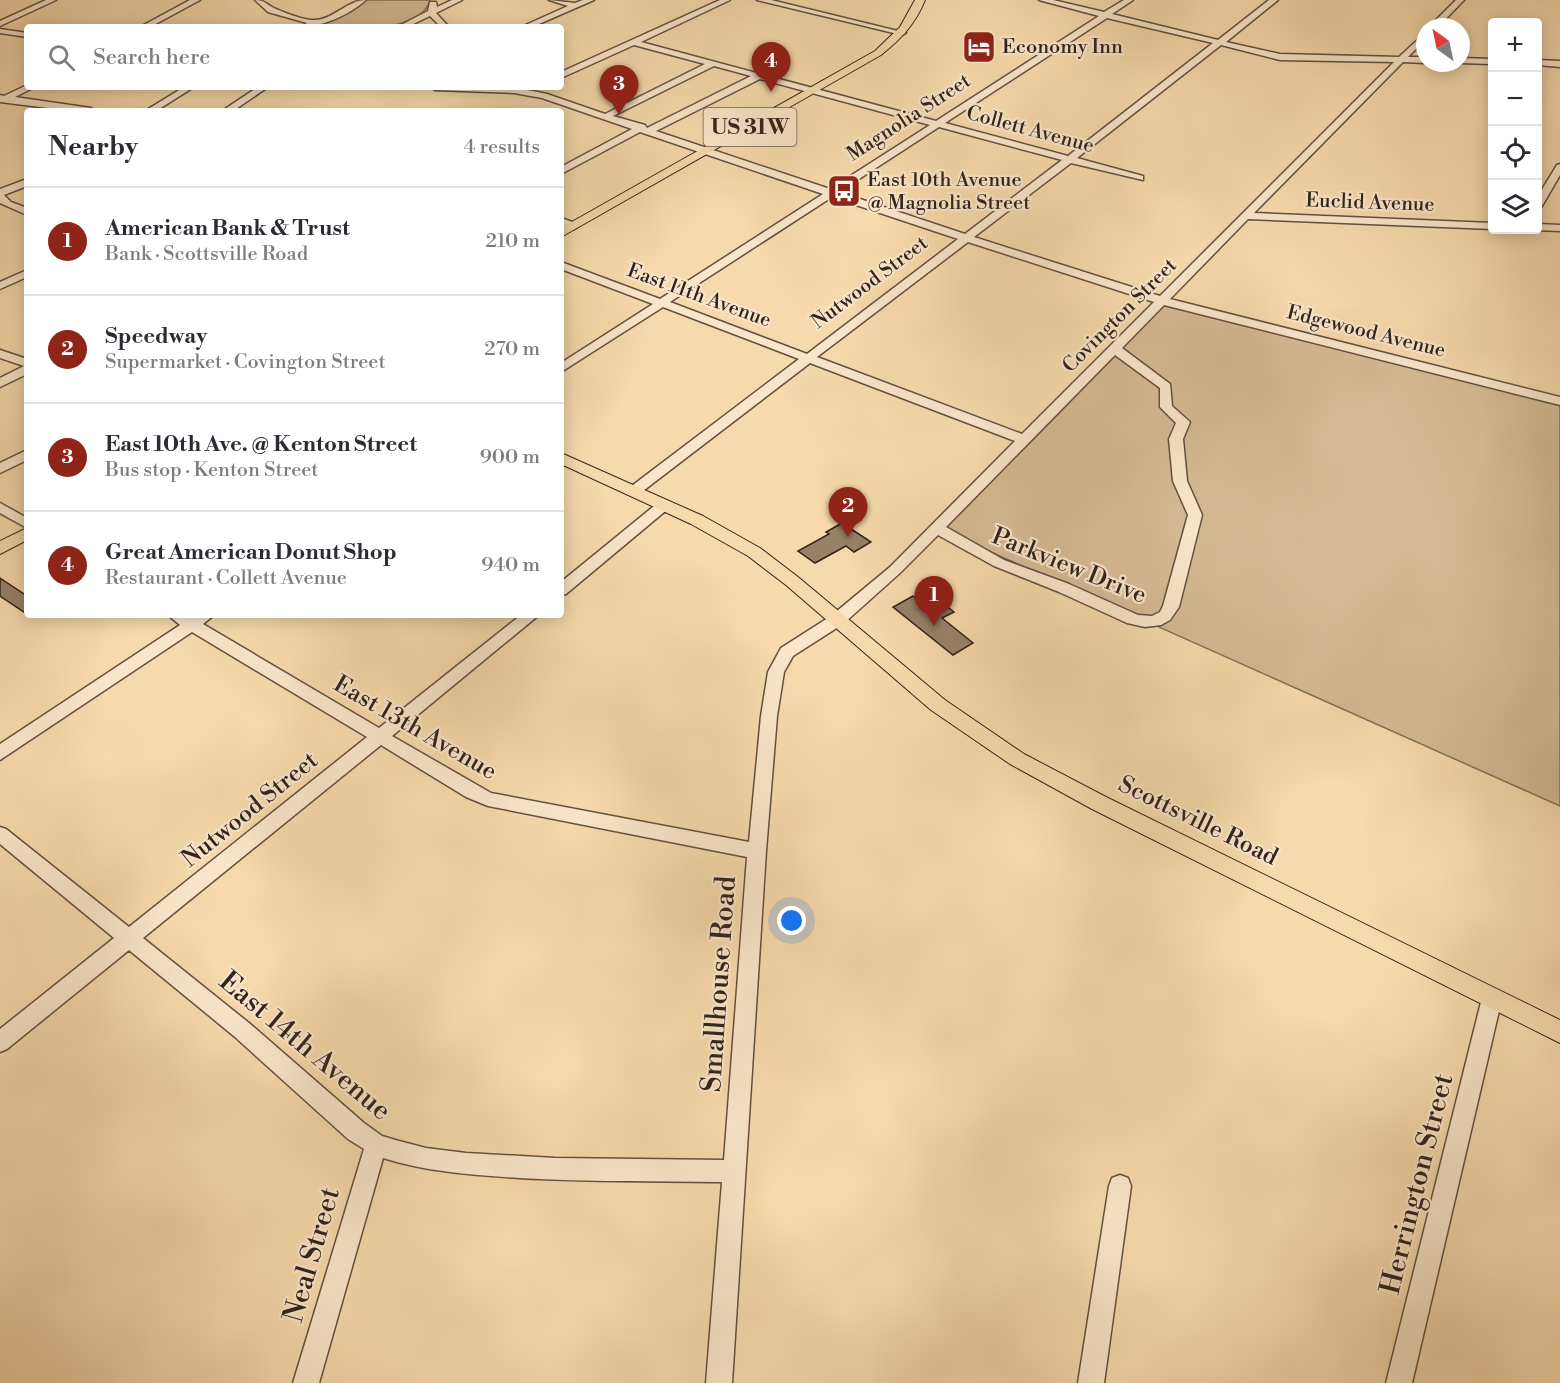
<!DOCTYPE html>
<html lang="en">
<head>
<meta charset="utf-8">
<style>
	:root { --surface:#fff; --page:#f2f2f3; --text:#2b2b33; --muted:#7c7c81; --line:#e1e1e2; --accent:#8f2418 }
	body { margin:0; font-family:"Libre Bodoni",serif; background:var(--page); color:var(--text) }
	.controls { position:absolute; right:18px; top:18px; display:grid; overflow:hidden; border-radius:6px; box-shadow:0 3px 15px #0003 }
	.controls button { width:54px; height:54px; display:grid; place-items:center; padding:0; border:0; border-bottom:2px solid var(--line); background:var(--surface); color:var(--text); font:30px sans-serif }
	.compass { position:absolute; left:1416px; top:18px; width:54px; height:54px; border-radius:50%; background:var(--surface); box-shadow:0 3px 15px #0003; rotate:327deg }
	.you { position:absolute; left:792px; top:921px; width:21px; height:21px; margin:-15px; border:4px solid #fff; border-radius:50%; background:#1a73e8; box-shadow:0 0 0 9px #1a73e833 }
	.badge { display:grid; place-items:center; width:39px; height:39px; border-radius:50%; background:var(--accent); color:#fff; font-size:20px; font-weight:700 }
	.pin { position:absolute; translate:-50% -50px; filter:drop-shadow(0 2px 3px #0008) }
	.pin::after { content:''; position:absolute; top:32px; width:21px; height:18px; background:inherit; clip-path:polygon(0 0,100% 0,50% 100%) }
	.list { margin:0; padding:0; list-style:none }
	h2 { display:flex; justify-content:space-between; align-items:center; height:78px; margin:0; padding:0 24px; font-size:26px }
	h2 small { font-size:20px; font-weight:400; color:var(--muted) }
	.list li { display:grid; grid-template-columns:39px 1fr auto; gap:18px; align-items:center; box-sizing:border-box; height:108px; padding:0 24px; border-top:2px solid var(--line) }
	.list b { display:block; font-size:22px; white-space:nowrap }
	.list p { margin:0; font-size:20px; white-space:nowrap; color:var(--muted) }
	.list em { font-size:20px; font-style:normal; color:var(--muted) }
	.icon { flex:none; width:33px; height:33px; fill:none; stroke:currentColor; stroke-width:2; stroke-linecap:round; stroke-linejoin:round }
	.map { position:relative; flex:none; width:1560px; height:1383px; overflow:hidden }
	.search { position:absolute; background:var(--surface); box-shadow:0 3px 15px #0003; left:24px; top:24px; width:540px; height:66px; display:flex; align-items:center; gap:15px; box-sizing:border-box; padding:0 21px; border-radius:6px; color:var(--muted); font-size:22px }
	.panel { position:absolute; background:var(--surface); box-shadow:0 3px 15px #0003; left:24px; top:108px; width:540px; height:510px; border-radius:6px }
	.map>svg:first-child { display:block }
	.green { fill:#d4ba94; stroke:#826e58; stroke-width:1.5 }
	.building { fill:#978267; stroke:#30231d; stroke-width:1.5 }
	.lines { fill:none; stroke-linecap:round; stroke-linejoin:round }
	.minor-casing { stroke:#625041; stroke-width:3 }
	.major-casing { stroke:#30231d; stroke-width:2 }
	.minor { fill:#f9e6c9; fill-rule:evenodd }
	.major { fill:#f6d9ac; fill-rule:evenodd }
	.labels { text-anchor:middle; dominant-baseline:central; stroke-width:4.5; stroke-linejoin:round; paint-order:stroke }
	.far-poi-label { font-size:20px; fill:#30231d; stroke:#f9e6c9; text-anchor:start }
	.far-street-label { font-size:20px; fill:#30231d; stroke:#f9e6c9 }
	.shield { fill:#f9e6c9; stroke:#6c5e51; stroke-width:1.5 }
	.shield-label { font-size:22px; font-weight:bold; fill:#30231d }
	.street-label { font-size:24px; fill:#30231d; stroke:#f9e6c9 }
	.near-street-label { font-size:28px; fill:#30231d; stroke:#f9e6c9 }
</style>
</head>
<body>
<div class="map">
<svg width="1560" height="1383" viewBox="0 0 1560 1383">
	<rect width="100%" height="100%" fill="#f6d9ac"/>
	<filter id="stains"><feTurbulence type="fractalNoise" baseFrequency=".00333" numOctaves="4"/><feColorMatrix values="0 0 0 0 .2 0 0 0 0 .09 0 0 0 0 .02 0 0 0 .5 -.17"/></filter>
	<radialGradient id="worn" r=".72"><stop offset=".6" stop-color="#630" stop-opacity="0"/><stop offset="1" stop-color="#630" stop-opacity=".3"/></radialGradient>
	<g class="green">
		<path d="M365 0H430C420 37 340 27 310 27L346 12Z"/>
		<path d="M1163 301 1560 403V806L937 528Z"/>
	</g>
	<g class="building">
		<path d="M842 523 871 542 854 552 846 546 815 563 798 551 829 534 826 532Z"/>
		<path d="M0 578 27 596V614L0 596Z"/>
		<path d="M913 596 932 611 944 604 954 612 942 618 973 643 953 655 893 607Z"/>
	</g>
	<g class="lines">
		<defs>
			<g id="minor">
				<path d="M46 0H56L0 26V21Z"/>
				<path d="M190 0H200L150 27H140Z"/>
				<path d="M255 0C265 0 267 5 276 9 286 13 302 20 313 20 332 21 347 0 366 0 349 15 322 27 300 27L307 23 268 12Z"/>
				<path d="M452 0H462L436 13 449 27H441L430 16 407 27H397L428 11 430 2H436L437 7Z"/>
				<path d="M549 0 575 3 583 0H594L532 27H521L568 6Z"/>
				<path d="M720 0H730L641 42 936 121 1099 16 1039 0H1053L1104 12 1124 0H1133L1112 14 1218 40 1269 0H1278L1226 42 1280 54 1399 57 1425 33V40L1408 57H1425V63L1403 62 1254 213 1492 223V229L1248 219 1170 299 1560 397V405L1164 305 1122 348 1170 384 1172 406 1190 422 1183 439 1187 481 1202 515 1179 607 1170 620 1161 625 1145 627 1127 623 1059 592 994 566 938 535 900 573 843 624 793 656 784 672 777 716 766 851 732 1383H706L722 1182C654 1181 587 1182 519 1178 473 1175 428 1172 383 1158L319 1383H293L364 1149 348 1139 235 1037 129 950 7 1049 0 1052V1029L114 938 0 844V827L6 829 129 927 367 737 192 632 0 760V744L180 625 168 615H188L192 617 195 615H214L203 624 379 728 521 615H539L392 736 491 793 749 842 761 716 768 672 781 648 831 616 890 567 1015 441 810 363 639 494H629L627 491 629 488 799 359 663 307 561 372V363L653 304 561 269V262L660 299 823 194 640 132 561 174V167L632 129 542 98 514 93 435 90 431 87H514L547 94 605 114 705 64 634 45 561 78V72ZM1107 18 1213 43 1068 156 945 123ZM1221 45 1280 60 1394 62 1160 296 974 237 1071 163 1143 180V176L1077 158ZM714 66 751 76 647 128 645 125 613 116ZM760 79 930 125 830 189 656 131ZM939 127 1062 160 965 234 839 192ZM832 197 958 239 807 354 670 302ZM968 242 1154 302 1022 434 817 357ZM1115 355 1160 388V407L1176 423 1169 439 1173 481 1188 515 1163 606 1160 612 1152 616 1138 615 1069 584 1004 560 946 527ZM381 745 466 797 488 806 747 857 724 1160 555 1158 466 1153 426 1148 399 1141 382 1136 364 1123 249 1023 143 938Z"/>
				<path d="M757 0H771L906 33 902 35Z"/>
				<path d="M1456 0H1464L1438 27H1429Z"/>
				<path d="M0 29 27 33V37L0 33Z"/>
				<path d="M1461 58 1492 59V64L1459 63H1461Z"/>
				<path d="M1538 60 1560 61V67L1538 65Z"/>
				<path d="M27 85V87H32L31 89 15 97 91 108 96 111H72L0 102V95L4 96Z"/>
				<path d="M184 87H194L156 111H145Z"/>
				<path d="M258 87H268L233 111H222Z"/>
				<path d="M1560 164V175L1542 206 1538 207V196L1557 165Z"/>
				<path d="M27 179V186L4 195 11 202 27 208V215L0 203V189Z"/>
				<path d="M561 218 578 224 579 226 574 229 561 225Z"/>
				<path d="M1538 224 1560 225V231L1535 230H1538Z"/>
				<path d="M27 270V277L0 289V282Z"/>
				<path d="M0 350 27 359V374L0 387V378L24 366 0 358Z"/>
				<path d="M27 450V460L0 473V463Z"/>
				<path d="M664 501 671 505 669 508 566 594 561 595V582L659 502Z"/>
				<path d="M0 503 27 518V528L0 513Z"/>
				<path d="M1492 989 1499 992 1502 998 1412 1383H1386L1482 998 1485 992Z"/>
				<path d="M1120 1175 1128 1178 1131 1186 1104 1383H1078L1109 1186 1112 1178Z"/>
			</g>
			<g id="major">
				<path d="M915 0H925C916 23 901 39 881 55L561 237V228L875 51 900 27Z"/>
				<path d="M561 453 703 516 760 548 798 577 945 700 1024 754 1106 797 1560 1020V1043L1092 809 1010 764 931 710 786 585 748 556 691 524 561 464Z"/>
				<path d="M27 528V540L0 554V541Z"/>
			</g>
		</defs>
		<use href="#minor" class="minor-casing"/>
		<use href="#major" class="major-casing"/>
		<use href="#minor" class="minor"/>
		<use href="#major" class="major"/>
	</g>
	<defs>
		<symbol id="hotel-square" viewBox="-11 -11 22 22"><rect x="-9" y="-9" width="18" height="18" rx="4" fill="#8f2418" stroke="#f9e6c9"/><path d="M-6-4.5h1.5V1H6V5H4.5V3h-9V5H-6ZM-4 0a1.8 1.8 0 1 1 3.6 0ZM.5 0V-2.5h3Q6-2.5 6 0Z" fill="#fff"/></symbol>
		<symbol id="bus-square" viewBox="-11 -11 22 22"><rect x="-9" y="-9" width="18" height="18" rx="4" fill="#8f2418" stroke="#f9e6c9"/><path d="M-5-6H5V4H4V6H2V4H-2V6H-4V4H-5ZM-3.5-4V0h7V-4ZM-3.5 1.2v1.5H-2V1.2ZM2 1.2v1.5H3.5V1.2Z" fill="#fff"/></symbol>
	</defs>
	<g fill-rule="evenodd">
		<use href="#hotel-square" x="960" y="28" width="38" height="38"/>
		<use href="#bus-square" x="825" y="172" width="38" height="38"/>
	</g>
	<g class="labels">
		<g class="far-poi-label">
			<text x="1002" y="47">Economy Inn</text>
			<text x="867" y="180">East 10th Avenue<tspan x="867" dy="23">@ Magnolia Street</tspan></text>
		</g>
		<g class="far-street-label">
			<text transform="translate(909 118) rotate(-33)">Magnolia Street</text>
			<text transform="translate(1030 130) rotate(15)">Collett Avenue</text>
			<text transform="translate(1370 203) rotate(2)">Euclid Avenue</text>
			<text transform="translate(870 283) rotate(-37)">Nutwood Street</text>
			<text transform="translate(699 296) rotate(20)">East 11th Avenue</text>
			<text transform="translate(1120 316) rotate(-45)">Covington Street</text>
			<text transform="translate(1366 332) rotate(14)">Edgewood Avenue</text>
		</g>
		<rect class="shield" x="703.5" y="108" width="93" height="38" rx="4.5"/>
		<g class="shield-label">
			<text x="750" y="127">US 31W</text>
		</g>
		<g class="street-label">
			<text transform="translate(1069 566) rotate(22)">Parkview Drive</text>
			<text transform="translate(415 728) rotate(30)">East 13th Avenue</text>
			<text transform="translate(250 810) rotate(-39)">Nutwood Street</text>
			<text transform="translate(1198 821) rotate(26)">Scottsville Road</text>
		</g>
		<g class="near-street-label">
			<text transform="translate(719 984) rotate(-86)">Smallhouse Road</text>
			<text transform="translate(305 1046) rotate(40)">East 14th Avenue</text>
			<text transform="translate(1417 1184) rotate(-76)">Herrington Street</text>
			<text transform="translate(312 1255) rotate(-74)">Neal Street</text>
		</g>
	</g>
	<rect width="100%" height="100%" filter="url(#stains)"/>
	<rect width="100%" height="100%" fill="url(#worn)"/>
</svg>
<div class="controls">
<button>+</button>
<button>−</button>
<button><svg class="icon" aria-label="locate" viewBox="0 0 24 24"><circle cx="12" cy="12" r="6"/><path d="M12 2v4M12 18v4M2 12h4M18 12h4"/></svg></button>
<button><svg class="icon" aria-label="layers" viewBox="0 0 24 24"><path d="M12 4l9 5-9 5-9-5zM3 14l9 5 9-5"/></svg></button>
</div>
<svg class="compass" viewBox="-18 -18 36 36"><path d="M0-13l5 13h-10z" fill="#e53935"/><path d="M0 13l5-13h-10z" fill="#7c7c81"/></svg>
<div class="you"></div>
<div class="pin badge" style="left:934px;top:626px">1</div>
<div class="pin badge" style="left:848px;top:537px">2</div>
<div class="pin badge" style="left:619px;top:115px">3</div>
<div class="pin badge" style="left:771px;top:92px">4</div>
<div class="search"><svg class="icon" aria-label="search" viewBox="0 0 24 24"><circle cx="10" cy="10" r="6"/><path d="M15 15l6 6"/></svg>Search here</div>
<section class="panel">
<h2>Nearby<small>4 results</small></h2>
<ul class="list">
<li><span class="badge">1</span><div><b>American Bank &amp; Trust</b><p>Bank · Scottsville Road</p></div><em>210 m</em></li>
<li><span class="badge">2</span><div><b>Speedway</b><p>Supermarket · Covington Street</p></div><em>270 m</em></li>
<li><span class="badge">3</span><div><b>East 10th Ave. @ Kenton Street</b><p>Bus stop · Kenton Street</p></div><em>900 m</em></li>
<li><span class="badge">4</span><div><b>Great American Donut Shop</b><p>Restaurant · Collett Avenue</p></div><em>940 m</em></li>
</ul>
</section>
</div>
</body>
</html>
